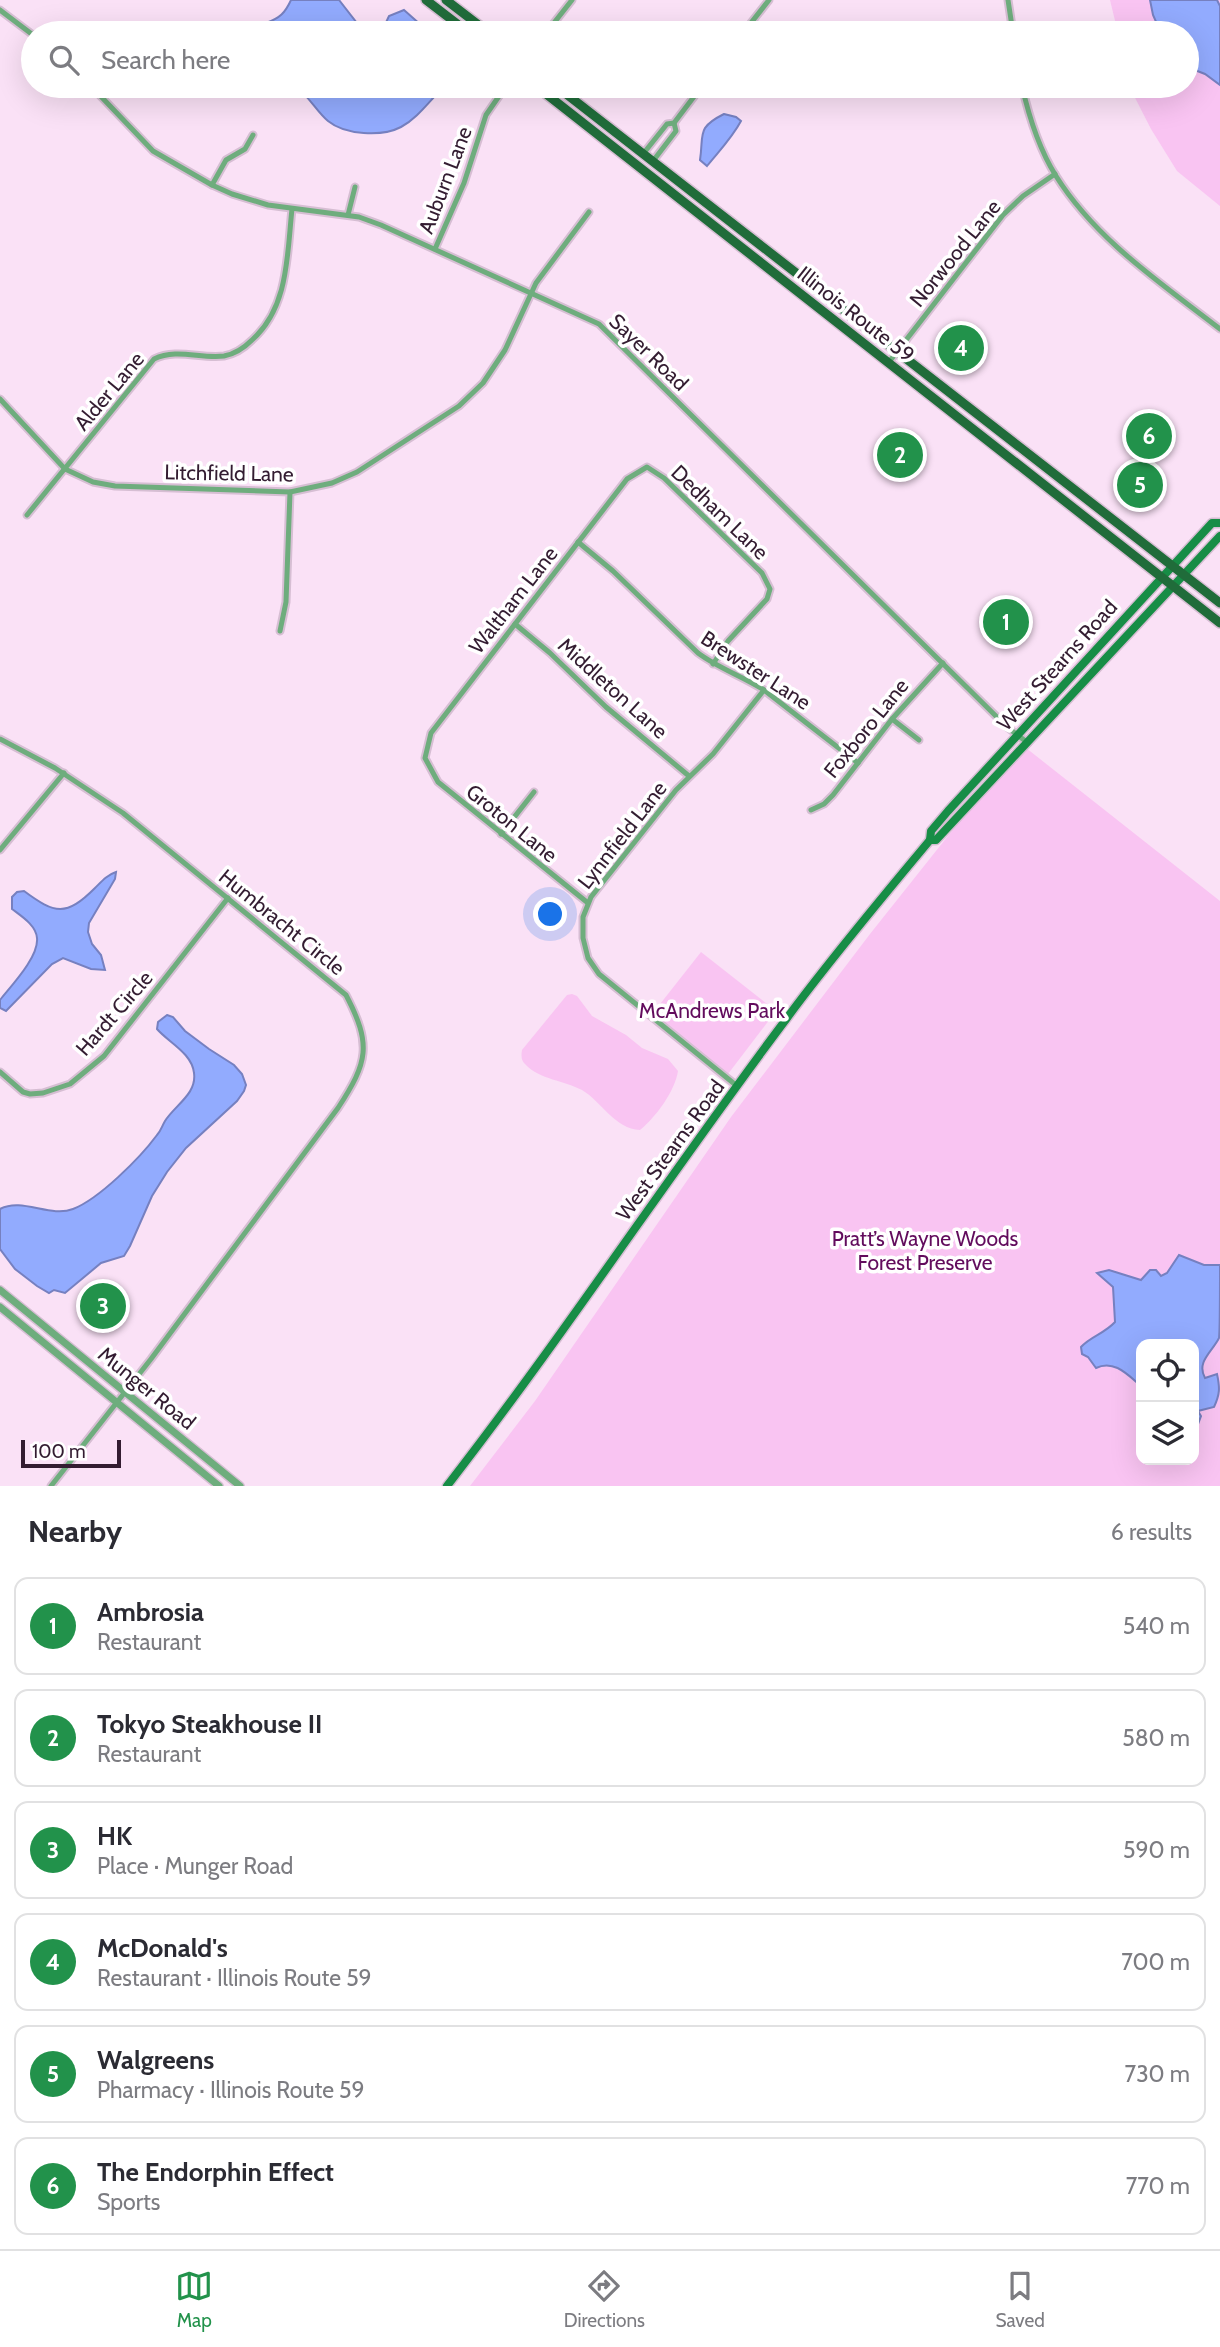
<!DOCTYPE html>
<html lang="en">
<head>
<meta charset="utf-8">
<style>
	:root { --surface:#fff; --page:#f7f7f7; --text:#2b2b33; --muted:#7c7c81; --line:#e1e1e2; --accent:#22924b }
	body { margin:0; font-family:Cabin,sans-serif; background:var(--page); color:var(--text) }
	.controls { position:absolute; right:21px; bottom:21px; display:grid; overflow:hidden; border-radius:14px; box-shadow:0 7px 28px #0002 }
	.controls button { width:63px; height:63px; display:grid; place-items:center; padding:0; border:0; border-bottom:2px solid var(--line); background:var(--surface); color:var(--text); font:35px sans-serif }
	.scale { position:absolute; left:21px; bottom:18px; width:100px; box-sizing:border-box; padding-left:7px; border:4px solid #331c31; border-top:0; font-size:19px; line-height:24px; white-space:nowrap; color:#331c31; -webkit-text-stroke:5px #fff; paint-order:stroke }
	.you { position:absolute; left:551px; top:915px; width:24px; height:24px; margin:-18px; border:5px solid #fff; border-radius:50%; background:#1a73e8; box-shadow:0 0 0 10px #1a73e833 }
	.badge { display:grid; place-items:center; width:46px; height:46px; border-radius:50%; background:var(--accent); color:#fff; font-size:23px; font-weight:700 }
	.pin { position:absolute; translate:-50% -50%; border:4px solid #fff; box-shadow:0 2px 7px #0006 }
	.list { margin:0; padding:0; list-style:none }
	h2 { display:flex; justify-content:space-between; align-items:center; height:91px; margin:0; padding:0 28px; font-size:30px }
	h2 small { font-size:23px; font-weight:400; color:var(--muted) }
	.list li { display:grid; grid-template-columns:46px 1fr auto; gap:21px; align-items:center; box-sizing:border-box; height:98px; margin:0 14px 14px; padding:0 14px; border:2px solid var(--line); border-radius:14px }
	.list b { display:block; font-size:26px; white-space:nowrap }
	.list p { margin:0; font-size:23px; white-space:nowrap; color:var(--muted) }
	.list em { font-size:23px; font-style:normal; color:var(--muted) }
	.icon { flex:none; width:38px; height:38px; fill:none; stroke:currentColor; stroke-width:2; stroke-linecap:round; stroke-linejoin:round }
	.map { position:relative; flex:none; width:1220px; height:1486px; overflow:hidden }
	.search { position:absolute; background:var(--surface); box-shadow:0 7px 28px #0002; left:21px; right:21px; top:21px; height:77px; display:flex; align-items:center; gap:18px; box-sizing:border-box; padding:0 24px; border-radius:38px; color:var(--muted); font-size:26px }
	.sheet { height:763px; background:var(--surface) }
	nav { display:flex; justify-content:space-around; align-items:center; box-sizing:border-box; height:98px; border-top:2px solid var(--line); background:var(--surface); font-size:19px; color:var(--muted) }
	nav a { display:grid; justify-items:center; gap:4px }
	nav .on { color:var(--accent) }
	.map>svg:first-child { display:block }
	.green { fill:#f9c4f2; fill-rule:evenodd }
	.water { fill:#92abfe; stroke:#7680c0; stroke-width:2 }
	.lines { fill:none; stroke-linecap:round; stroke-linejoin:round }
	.minor-casing { stroke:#d6bed3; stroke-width:9 }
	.tertiary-casing { stroke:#d6bed3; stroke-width:10 }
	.secondary-casing { stroke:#d6bed3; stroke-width:11 }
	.primary-casing { stroke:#d6bed3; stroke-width:12 }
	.minor { stroke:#6ead7d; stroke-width:5 }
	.tertiary { stroke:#6ead7d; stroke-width:7 }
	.secondary { stroke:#178d46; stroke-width:8 }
	.primary { stroke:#206c3a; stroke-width:9 }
	.labels { text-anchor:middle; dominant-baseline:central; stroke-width:7; stroke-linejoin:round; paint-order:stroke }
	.street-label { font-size:21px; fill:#331c31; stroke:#fff }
	.park-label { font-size:21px; fill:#620c5d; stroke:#fff }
</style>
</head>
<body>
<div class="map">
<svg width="1220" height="1486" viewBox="0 0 1220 1486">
	<rect width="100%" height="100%" fill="#fae1f6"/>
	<g class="green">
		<path d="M1110 0H1220V206L1177 171 1151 129 1129 86H1187V33H1118Z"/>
		<path d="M1021 744 1220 901V1486H470L535 1401 731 1117 870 934ZM1141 1344H1194V1460H1141Z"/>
		<path d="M701 952 776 1011 728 1074 653 1013Z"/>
		<path d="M572 994 577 996 592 1016 626 1035 642 1048 668 1059 678 1071C675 1091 656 1117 640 1130 615 1129 602 1102 582 1090 565 1081 539 1079 526 1065 521 1061 521 1056 522 1050L567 995Z"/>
	</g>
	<g class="water">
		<path d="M291 0H339L357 23 370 33H262L266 23C280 18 285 13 291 0Z"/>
		<path d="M1150 0H1217L1220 6V85L1205 74 1187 67V33H1161L1153 15Z"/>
		<path d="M404 10 430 33H381L389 16Z"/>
		<path d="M294 86H433L434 97C424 108 414 120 401 127 382 137 345 135 328 121 316 111 308 94 294 86Z"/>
		<path d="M724 114 736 117 741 121C732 138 719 151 707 166L700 160C704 134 696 128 724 114Z"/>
		<path d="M116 872 115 879 89 923 88 932 92 944 101 955 105 970 91 969 63 958 52 964 6 1011 0 1008V1000C11 986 39 957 37 938 36 925 21 916 12 909V897L17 892 24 891C55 914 66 917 95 888 102 881 107 875 116 872Z"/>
		<path d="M167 1015 173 1017 185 1031 209 1049 234 1065 242 1074 246 1085 244 1091 237 1101 186 1148 167 1172 152 1196 130 1246 124 1256 101 1263 65 1293 54 1290 49 1293 37 1286 15 1269 0 1249V1209C22 1197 50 1218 73 1209 99 1199 140 1158 157 1135 161 1131 162 1126 165 1121 175 1105 197 1094 194 1073 192 1053 168 1042 157 1029L158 1022Z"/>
		<path d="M1179 1255 1204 1265H1220C1220 1278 1220 1329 1219 1338 1212 1352 1196 1362 1205 1378L1217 1374C1220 1388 1220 1394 1214 1407L1198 1411 1201 1416 1194 1435V1344H1141V1386C1128 1375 1114 1359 1096 1368L1088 1357 1082 1354 1081 1347C1091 1336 1104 1334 1115 1322L1113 1287 1097 1273 1109 1270 1141 1280 1150 1270H1156L1161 1276 1167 1273Z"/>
	</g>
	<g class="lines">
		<defs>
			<g id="minor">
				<path d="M1008 0 1013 33"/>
				<path d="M0 10 33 35"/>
				<path d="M546 33 572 0"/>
				<path d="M743 33 769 0"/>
				<path d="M91 86 153 151 212 185 232 194 268 205 359 217 381 225 599 324 1007 727 1028 743"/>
				<path d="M1022 86C1029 117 1039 149 1056 176 1096 240 1161 283 1220 329"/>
				<path d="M643 154 667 124 674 123 702 86"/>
				<path d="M653 161 676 131 674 123"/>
				<path d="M212 185 226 160 245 149 253 135"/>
				<path d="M348 215 355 187"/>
				<path d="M435 249 464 183 486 115 506 86"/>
				<path d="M889 362 1003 215 1023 196 1055 174"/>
				<path d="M0 399 65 469 93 482 115 486 290 492 332 483 357 472 459 406 483 383 505 350 536 283 589 212"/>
				<path d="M27 515 154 359C177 348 200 359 224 356 235 354 245 347 252 340 289 307 287 254 292 209"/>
				<path d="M578 542 613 571 698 653C718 668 742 676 764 690L858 763"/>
				<path d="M515 624 550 653 606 707 689 776"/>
				<path d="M280 631 286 602 290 492"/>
				<path d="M892 719 919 740"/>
				<path d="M0 739 55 768 123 813 346 995C372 1045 368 1062 338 1108L151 1359 51 1486"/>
				<path d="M811 810 824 804 833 795 892 719 943 663"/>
				<path d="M501 834 534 792"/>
				<path d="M0 850 64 773"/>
				<path d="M588 903 438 782 425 758 431 733 627 479 647 467 664 478 762 573 770 589 767 599 728 641 713 664"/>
				<path d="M0 1072 23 1092 30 1094 43 1093 70 1084 104 1056 228 898"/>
				<path d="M737 1086 599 974 588 958 583 938V917L591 897 676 790 713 754 764 690"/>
			</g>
			<g id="tertiary">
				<path d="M0 1290 240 1486"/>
				<path d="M0 1307 219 1486"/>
			</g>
			<g id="secondary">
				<path d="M930 840 931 831 948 811 1212 523H1220"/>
				<path d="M447 1486C565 1334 671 1172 787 1018 832 957 881 899 930 840H936L1220 536"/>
			</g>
			<g id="primary">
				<path d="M426 0 469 33"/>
				<path d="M446 0 489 33"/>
				<path d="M536 86 1220 623"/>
				<path d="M556 86 1220 603"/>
			</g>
		</defs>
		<use href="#minor" class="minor-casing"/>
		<use href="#tertiary" class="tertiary-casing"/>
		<use href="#secondary" class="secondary-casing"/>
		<use href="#primary" class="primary-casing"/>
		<use href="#minor" class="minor"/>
		<use href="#tertiary" class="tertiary"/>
		<use href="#secondary" class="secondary"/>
		<use href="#primary" class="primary"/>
	</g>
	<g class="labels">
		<g class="street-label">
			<text transform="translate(445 180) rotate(-69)">Auburn Lane</text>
			<text transform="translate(955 253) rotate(-51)">Norwood Lane</text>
			<text transform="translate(856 314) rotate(38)">Illinois Route 59</text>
			<text transform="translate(649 352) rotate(44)">Sayer Road</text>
			<text transform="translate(109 391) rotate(-50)">Alder Lane</text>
			<text transform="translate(229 473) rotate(1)">Litchfield Lane</text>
			<text transform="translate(720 512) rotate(44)">Dedham Lane</text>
			<text transform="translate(513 600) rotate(-52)">Waltham Lane</text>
			<text transform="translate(1057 665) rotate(-48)">West Stearns Road</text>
			<text transform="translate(756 670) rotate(33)">Brewster Lane</text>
			<text transform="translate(613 688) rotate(42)">Middleton Lane</text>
			<text transform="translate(866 728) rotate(-51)">Foxboro Lane</text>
			<text transform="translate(512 823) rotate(39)">Groton Lane</text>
			<text transform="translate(622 835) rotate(-52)">Lynnfield Lane</text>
			<text transform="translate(282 922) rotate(39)">Humbracht Circle</text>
			<text transform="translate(114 1013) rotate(-49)">Hardt Circle</text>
			<text transform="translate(670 1150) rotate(-54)">West Stearns Road</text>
			<text transform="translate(147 1388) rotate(39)">Munger Road</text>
		</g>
		<g class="park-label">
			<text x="712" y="1010">McAndrews Park</text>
			<text x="925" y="1238">Pratt’s Wayne Woods<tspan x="925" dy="24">Forest Preserve</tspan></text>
		</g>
	</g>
</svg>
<div class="controls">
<button><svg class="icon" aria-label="locate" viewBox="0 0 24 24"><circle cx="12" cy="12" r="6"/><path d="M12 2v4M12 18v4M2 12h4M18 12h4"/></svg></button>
<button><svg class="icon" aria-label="layers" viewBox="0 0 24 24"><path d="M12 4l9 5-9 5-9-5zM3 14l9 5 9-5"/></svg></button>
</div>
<div class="scale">100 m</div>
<div class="you"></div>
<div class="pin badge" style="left:1006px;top:622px">1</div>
<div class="pin badge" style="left:900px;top:455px">2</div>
<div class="pin badge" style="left:103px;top:1306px">3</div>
<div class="pin badge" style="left:961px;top:348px">4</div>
<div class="pin badge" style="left:1140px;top:485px">5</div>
<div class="pin badge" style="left:1149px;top:436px">6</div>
<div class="search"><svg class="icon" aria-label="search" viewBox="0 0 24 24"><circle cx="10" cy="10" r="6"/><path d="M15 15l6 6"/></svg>Search here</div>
</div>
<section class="sheet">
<h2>Nearby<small>6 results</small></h2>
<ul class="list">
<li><span class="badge">1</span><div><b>Ambrosia</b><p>Restaurant</p></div><em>540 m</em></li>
<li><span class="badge">2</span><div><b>Tokyo Steakhouse II</b><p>Restaurant</p></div><em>580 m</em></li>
<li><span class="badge">3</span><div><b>HK</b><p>Place · Munger Road</p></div><em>590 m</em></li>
<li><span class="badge">4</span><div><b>McDonald's</b><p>Restaurant · Illinois Route 59</p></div><em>700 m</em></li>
<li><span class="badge">5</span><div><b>Walgreens</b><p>Pharmacy · Illinois Route 59</p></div><em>730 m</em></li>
<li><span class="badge">6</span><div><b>The Endorphin Effect</b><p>Sports</p></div><em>770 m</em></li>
</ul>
</section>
<nav>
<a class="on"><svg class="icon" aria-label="map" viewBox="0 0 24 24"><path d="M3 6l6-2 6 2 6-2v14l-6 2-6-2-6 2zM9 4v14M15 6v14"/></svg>Map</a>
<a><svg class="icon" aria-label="directions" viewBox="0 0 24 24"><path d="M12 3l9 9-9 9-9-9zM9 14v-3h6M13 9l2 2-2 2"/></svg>Directions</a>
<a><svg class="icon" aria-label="saved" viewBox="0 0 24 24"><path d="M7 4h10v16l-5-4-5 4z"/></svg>Saved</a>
</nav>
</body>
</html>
